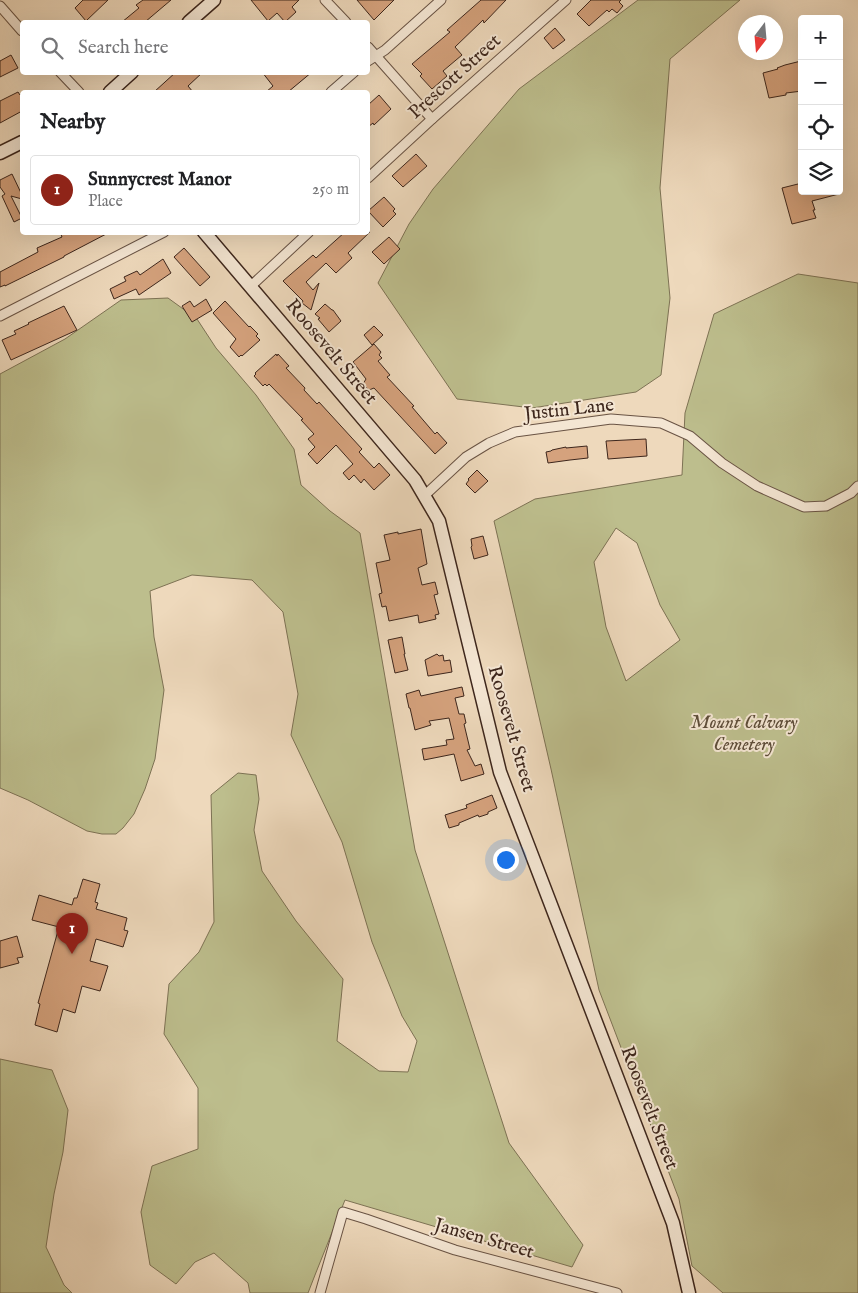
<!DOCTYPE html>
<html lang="en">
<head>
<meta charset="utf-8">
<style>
	:root { --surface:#fff; --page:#f6f6f6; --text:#202124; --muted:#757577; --line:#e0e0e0; --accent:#8f2418 }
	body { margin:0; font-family:"IM FELL English",serif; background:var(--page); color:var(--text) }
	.controls { position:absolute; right:15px; top:15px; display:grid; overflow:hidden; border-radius:5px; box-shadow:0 5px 20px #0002 }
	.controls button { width:45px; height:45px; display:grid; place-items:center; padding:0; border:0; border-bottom:1px solid var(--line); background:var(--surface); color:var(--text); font:25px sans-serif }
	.compass { position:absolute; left:738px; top:15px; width:45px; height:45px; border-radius:50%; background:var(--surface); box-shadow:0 5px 20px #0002; rotate:196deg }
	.you { position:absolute; left:505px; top:859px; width:18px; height:18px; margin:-12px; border:4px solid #fff; border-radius:50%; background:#1a73e8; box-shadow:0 0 0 8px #1a73e833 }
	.badge { display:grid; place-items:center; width:32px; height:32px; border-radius:50%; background:var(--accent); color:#fff; font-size:16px; font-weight:700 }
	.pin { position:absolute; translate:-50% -41px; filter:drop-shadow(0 1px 2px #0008) }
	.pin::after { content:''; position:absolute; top:26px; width:18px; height:15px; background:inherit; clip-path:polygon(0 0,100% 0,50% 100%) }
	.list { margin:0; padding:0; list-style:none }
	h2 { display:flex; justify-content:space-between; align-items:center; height:65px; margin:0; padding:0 20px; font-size:21px }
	h2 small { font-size:16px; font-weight:400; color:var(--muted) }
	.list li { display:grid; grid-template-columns:32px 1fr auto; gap:15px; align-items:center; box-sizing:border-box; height:70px; margin:0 10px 10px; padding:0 10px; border:1px solid var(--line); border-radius:5px }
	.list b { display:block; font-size:19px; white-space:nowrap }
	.list p { margin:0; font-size:16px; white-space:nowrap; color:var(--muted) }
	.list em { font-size:16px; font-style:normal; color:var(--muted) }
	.icon { flex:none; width:28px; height:28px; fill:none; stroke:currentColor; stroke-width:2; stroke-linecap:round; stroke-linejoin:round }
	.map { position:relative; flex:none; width:858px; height:1293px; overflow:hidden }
	.search { position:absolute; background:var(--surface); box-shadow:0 5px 20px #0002; left:20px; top:20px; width:350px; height:55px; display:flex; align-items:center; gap:12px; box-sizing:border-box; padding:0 18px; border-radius:5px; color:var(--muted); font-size:19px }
	.panel { position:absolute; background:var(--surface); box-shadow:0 5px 20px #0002; left:20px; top:90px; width:350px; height:145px; border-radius:5px }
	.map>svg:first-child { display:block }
	.green { fill:#bdbe8d; stroke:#7d7254; fill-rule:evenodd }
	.building { fill:#d5a27d; stroke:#3d261c }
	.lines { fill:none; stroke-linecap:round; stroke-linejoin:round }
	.street-casing { stroke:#695344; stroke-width:11 }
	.secondary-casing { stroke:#3d261c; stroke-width:15 }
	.street { stroke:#f4e6d3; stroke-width:9 }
	.secondary { stroke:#f4e6d3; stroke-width:12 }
	.labels { text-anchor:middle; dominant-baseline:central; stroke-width:4; stroke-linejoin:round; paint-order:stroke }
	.street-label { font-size:19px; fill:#3d261c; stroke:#f4e6d3 }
	.park-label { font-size:19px; font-style:italic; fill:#5d4c38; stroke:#f4e6d3 }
</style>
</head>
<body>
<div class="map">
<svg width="858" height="1293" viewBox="0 0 858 1293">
	<rect width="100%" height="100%" fill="#eed9bc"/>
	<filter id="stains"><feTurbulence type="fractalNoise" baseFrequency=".004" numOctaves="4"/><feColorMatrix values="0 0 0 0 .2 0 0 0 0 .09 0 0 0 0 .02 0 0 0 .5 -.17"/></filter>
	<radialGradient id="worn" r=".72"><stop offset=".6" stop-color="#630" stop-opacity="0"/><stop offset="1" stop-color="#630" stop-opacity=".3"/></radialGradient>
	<g class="green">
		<path d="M638 0H740L670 59 660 188 670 298 661 375 636 392 532 408 457 399 378 283 409 224 433 189 519 89Z"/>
		<path d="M798 274 858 283V1293H723L692 1266 679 1199 599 990 551 769 494 521 535 499 682 475 685 413 714 314ZM616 528 637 543 660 605 680 640 626 681 606 627 594 562Z"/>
		<path d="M168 298 197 319 216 348 256 395 294 449 301 485 330 511 360 533 415 850 509 1143 583 1245 572 1267 345 1200 315 1275 308 1293H250L248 1283 214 1253 195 1262 176 1284 150 1265 141 1212 152 1166 198 1149V1088L164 1034 169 984 199 952 214 922 211 795 238 773 256 775 259 799 254 830 262 871 296 921 343 979 337 1041 379 1071 408 1072 417 1041 402 1016 372 942 342 842 291 735 298 694 283 612 252 580 192 575 150 591 154 637 164 690 155 759 145 789 134 814 123 828 116 834H102L87 831 28 800 0 788V374L65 339 121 300Z"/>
		<path d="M0 1059 52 1070 68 1110 63 1152 54 1194 46 1247 64 1285 72 1293H0Z"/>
	</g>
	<g class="building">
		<path d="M83 0H108L86 21 75 8Z"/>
		<path d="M143 0H171L145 22H122L139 8 136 5Z"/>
		<path d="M251 0H299L292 7 296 12 285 22 277 13 268 21Z"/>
		<path d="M357 0H394L374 20Z"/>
		<path d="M481 0H506L484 23 483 20 455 47 462 55 443 71 447 76 432 89 420 76 422 74 412 64 450 32 447 30Z"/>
		<path d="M591 0H621L619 2 623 6 617 13 612 9 609 12 607 10 589 26 577 14Z"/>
		<path d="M555 28 565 40 553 49 544 38Z"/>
		<path d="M11 55 18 68 0 77V61Z"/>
		<path d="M801 61 802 66V91L786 93V95L769 98 763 73 778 69 777 68 785 65Z"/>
		<path d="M176 72H203L188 86 193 92H154Z"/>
		<path d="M262 72H312L288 92H266L273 86Z"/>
		<path d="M18 92 20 95 22 93V111L0 123V101Z"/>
		<path d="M379 95 391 109 374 125 373 123 368 127V105Z"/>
		<path d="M416 154 427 166 403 187 392 176Z"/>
		<path d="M12 174 22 195V199L11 196 22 218 14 222 2 196 5 194 0 187V180Z"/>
		<path d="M802 183V191H839V194L812 201 815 210H813L816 218 792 224 782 188Z"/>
		<path d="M384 197 395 209 393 211 396 214 383 227 368 211Z"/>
		<path d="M60 232H110L64 256V257L5 286V285L0 287V272L38 252 37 248 62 237Z"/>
		<path d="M345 232H370L348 253 352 258 336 273 326 263 306 282 313 290 319 283 311 310 302 303 303 301 283 281 313 255 316 258Z"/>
		<path d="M389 237 400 249 384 264 372 252Z"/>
		<path d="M184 248 210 277 200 286 174 257Z"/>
		<path d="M163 259 171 273 139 295 136 289 114 299 110 289 126 281 124 277 137 271 140 275Z"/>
		<path d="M206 299 212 310 192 322 182 306 190 301 194 307Z"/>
		<path d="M225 301 249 327 250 326 258 334 256 336 260 340 242 356 241 355 239 357 230 347 236 339 213 313Z"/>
		<path d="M325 304 332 310H333L341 321 329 332 318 319 320 318 315 314Z"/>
		<path d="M64 306 77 330 11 360 2 340 16 334 14 331 29 324 28 323Z"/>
		<path d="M374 326 383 335 372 345 364 335Z"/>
		<path d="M374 344 381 352 379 355 382 358 378 361 390 375 387 377 414 406 412 407 435 434 437 432 447 443 435 454 374 388 369 390 363 384 366 379 353 362Z"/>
		<path d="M276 354 277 356 278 354 289 366 286 368 305 388 304 390 317 404 319 402 362 449 359 452 374 468 379 463 390 475 374 490 364 479 361 483 354 475 349 480 343 473 353 464 336 445 317 464 308 454 315 447 308 439 314 434 301 420 303 419 269 384 267 386 265 384 263 386 254 376 256 374 255 373Z"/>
		<path d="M646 439 647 456 608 459 606 441Z"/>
		<path d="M587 446 588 458 570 460 548 463 546 452 551 451 552 450 566 447V448Z"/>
		<path d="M477 470 488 481 475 493 466 484 469 480 468 479Z"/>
		<path d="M421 529 427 564 418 568 422 585 435 582 438 594 434 595 439 614 435 615 436 619 419 623 418 615 389 621 386 606 382 607 379 594 382 593 376 563 390 560 384 535 398 532V534Z"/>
		<path d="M483 536 488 555 474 559 471 547 472 546 471 539Z"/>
		<path d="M402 637 405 654H404L408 670 395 673 388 640Z"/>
		<path d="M437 654 439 656 443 655 444 661 450 660 452 672 428 676 425 660Z"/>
		<path d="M462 687 464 696 455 698 459 714H464L466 723 464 724 470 749 467 750 475 766 481 764 484 774 461 781 454 754 424 760 422 749 447 745 446 740 454 739 449 718 429 721 431 725 415 730 410 708H409L406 694 419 690 421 696Z"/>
		<path d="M492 795 497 808 488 812V814L479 817 478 815 459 823V825L449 828 445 815 467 808 466 805Z"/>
		<path d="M83 879 100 884 95 902 98 903 96 909 127 918 124 930 128 931 123 947 96 939 90 961 108 966 100 991 82 986 75 1013 63 1009 57 1032 35 1025 40 1004 38 1003 59 927 32 920 39 895 72 905 74 898H77Z"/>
		<path d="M17 936 23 957 17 958 19 963 0 968V941Z"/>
	</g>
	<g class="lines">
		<defs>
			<g id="street">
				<path d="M325 0 346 22"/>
				<path d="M0 6 22 31"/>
				<path d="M368 47 432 119"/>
				<path d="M368 61 385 50 441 0"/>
				<path d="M60 72 79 92"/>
				<path d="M331 92 354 72"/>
				<path d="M368 178 432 119 566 0"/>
				<path d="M251 286 309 232"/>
				<path d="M0 316 164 232"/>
				<path d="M424 496 466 457 489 443 515 432 611 419 661 423 690 436 722 463 757 486 804 507 826 506 851 493 858 486"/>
				<path d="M320 1293 343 1212 366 1219 455 1250 617 1293"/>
			</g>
			<g id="secondary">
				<path d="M189 22 214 0"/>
				<path d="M110 92 132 72"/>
				<path d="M0 153 22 142"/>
				<path d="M204 232 415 480 439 521 500 772 673 1223 689 1293"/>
			</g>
		</defs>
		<use href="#street" class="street-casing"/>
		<use href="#secondary" class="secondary-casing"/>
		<use href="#street" class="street"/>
		<use href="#secondary" class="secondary"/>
	</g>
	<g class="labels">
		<g class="street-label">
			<text transform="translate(455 77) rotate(-42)">Prescott Street</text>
			<text transform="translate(331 352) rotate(50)">Roosevelt Street</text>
			<text transform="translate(569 410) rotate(-6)">Justin Lane</text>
			<text transform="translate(511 729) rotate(74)">Roosevelt Street</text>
			<text transform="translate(649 1108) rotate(69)">Roosevelt Street</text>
			<text transform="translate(484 1239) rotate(16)">Jansen Street</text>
		</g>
		<g class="park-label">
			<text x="744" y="723">Mount Calvary<tspan x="744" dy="22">Cemetery</tspan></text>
		</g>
	</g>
	<rect width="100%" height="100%" filter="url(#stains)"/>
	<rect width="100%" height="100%" fill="url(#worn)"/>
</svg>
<div class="controls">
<button>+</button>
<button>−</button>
<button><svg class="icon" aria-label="locate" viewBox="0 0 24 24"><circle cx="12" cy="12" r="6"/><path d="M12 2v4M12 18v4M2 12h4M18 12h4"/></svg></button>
<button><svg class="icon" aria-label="layers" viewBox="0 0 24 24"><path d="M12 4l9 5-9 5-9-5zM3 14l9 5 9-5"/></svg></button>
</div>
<svg class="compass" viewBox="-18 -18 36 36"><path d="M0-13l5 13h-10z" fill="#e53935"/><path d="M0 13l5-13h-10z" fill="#757577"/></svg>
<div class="you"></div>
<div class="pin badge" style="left:72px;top:954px">1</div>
<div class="search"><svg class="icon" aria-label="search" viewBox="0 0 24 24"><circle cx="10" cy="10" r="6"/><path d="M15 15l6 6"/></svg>Search here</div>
<section class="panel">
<h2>Nearby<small></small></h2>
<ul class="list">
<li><span class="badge">1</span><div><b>Sunnycrest Manor</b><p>Place</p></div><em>250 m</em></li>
</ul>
</section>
</div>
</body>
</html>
